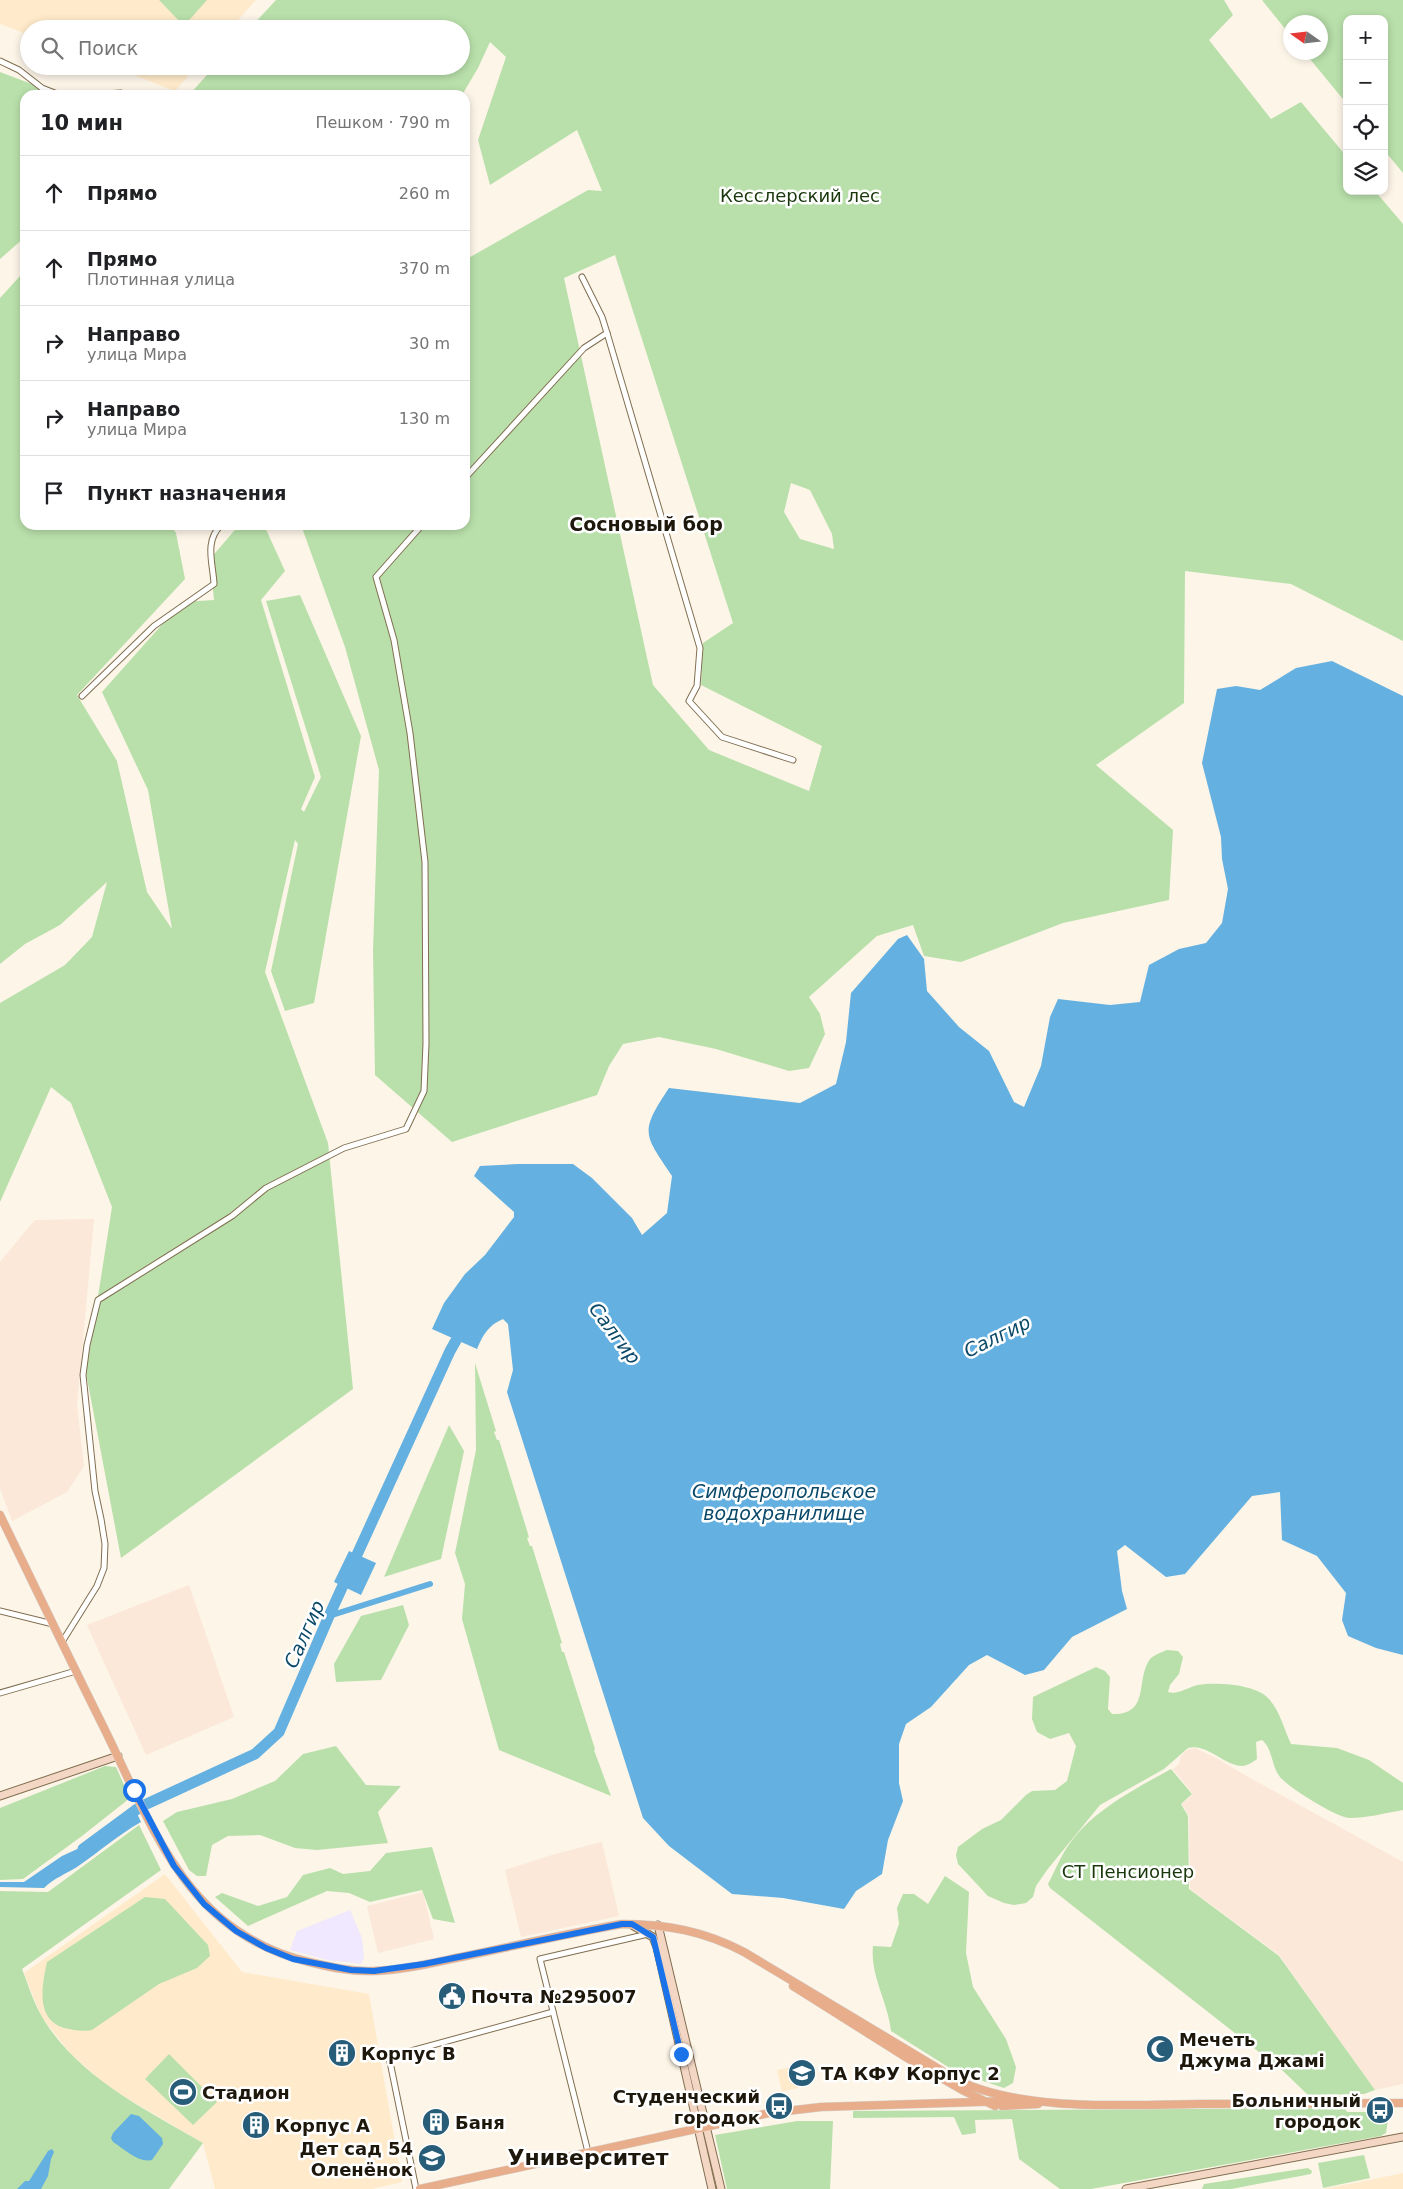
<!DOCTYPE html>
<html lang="ru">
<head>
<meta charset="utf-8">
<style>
	:root { --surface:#fff; --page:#f2f2f2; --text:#202124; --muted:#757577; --line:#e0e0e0 }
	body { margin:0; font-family:"DejaVu Sans",sans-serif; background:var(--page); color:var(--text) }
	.controls { position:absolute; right:15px; top:15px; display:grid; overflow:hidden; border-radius:10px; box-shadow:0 2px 8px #0003 }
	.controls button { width:45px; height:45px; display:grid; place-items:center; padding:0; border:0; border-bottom:1px solid var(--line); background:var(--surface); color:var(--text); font:25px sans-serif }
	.compass { position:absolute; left:1283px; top:15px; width:45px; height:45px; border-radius:50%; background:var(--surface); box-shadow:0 2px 8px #0003; rotate:284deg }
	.stop { position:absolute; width:15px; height:15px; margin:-11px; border:4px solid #1a73e8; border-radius:50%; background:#fff }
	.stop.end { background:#1a73e8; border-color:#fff; box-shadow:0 1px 5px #0008 }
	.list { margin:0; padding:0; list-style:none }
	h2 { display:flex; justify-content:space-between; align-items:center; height:65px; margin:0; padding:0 20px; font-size:21px }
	h2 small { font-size:16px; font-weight:400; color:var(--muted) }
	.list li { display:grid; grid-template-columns:32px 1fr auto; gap:15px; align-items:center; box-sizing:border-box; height:75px; padding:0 20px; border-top:1px solid var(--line) }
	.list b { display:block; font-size:19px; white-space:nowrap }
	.list p { margin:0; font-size:16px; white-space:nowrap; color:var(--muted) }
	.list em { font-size:16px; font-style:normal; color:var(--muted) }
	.icon { flex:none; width:28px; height:28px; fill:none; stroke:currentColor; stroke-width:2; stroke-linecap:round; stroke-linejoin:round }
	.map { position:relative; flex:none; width:1403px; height:2189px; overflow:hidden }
	.search { position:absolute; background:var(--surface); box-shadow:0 2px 8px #0003; left:20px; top:20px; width:450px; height:55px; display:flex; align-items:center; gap:12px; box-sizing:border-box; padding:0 18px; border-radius:28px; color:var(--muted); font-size:19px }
	.panel { position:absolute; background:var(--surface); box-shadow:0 2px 8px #0003; left:20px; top:90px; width:450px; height:440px; border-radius:15px }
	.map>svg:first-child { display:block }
	.commercial { fill:#efe8fe }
	.industrial { fill:#fbe8d8 }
	.built { fill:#ffebcb }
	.green { fill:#b9e0ab; fill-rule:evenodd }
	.water { fill:#64b0e0 }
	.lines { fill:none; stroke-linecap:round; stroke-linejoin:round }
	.canal { stroke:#64b0e0; stroke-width:6 }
	.river { stroke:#64b0e0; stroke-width:11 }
	.street-casing { stroke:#806e50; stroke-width:7 }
	.secondary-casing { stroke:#806e50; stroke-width:9 }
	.primary-casing { stroke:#d6d5d3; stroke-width:9 }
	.street { stroke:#fff; stroke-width:5 }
	.secondary { stroke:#f4d6c4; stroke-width:7 }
	.primary { stroke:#e8ad8a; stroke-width:8 }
	.route { stroke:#1a73e8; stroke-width:6 }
	.labels { text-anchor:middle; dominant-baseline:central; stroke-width:5; stroke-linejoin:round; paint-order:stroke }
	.park-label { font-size:18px; fill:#18370a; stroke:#fff }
	.poi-label { font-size:18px; font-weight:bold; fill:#1e170b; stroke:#fff; text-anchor:start }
	.neighbourhood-label { font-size:19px; font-weight:bold; fill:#1e170b; stroke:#fff }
	.water-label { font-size:19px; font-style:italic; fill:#0a4969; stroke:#fff }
	.district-label { font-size:22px; font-weight:bold; fill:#1e170b; stroke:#fff }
</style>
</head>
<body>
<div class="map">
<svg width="1403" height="2189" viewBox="0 0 1403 2189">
	<rect width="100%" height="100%" fill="#fdf5e8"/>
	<path class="commercial" d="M350 1910 362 1938 364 1957 361 1964 327 1960 290 1950 297 1931Z"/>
	<g class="industrial">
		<path d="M94 1219 77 1406 84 1466 67 1492 12 1521 0 1488V1262L35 1220Z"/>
		<path d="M189 1585 234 1717 146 1755 87 1625Z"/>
		<path d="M1195 1748 1216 1758 1243 1774 1403 1862V2084L1375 2090 1279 1955 1190 1889 1189 1816 1182 1804 1193 1794 1173 1769 1179 1764 1181 1756 1187 1750Z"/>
		<path d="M602 1842 619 1916 521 1937 505 1870 555 1854Z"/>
		<path d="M423 1892 434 1939 378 1953 367 1906Z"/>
	</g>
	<g class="built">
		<path d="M0 0H256L230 29H29V35L0 24Z"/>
		<path d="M111 66H197L175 91Z"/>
		<path d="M165 1874 242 1972 369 1994 402 2182 372 2189H215L203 2143 108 2087 70 2053 41 2016 24 1973Z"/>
		<path d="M811 2063 815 2079 797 2083 798 2088 782 2092 777 2070Z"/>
		<path d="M1403 2173V2189H1323L1374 2179Z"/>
	</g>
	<g class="green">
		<path d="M159 0H207L184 26Z"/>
		<path d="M276 0H1224L1233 15 1209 40 1271 119 1301 102 1347 157V191H1375L1403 224V641L1291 584 1185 571 1184 703 1096 765 1173 830 1169 900 1063 923 961 962 924 956 913 925 877 936 809 997 820 1014 825 1034 809 1068 789 1071 716 1049 659 1037 623 1044 609 1066 597 1095 452 1142 375 1075 373 951 379 770 345 647 301 525H465V260L588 190 602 191 577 130 490 185 478 140 506 57 490 42 478 68 462 95H189L215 66H461V29H249ZM615 255 733 623 703 643 701 685 822 746 809 791 709 750 653 685 564 278ZM791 483 810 490 832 534 834 549 800 539 784 512Z"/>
		<path d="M1262 0H1403V173L1384 150V19H1347V104L1305 53 1320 52V22H1290V35Z"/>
		<path d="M0 72 61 95H25V237L0 259Z"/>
		<path d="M25 264V525H170L176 533 185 579 77 695 117 761 147 892 172 929 148 790 102 692 182 602 214 600 210 559 239 525H264L285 571 261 600 315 777 301 809 304 812 321 777 266 601 300 595 361 736 314 1003 285 1011 271 971 298 844 295 840 265 972 328 1143 353 1389 121 1558 86 1373 112 1207 71 1103 51 1087 0 1202V1003L65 965 92 937 107 882 60 925 25 944 0 964V298L20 276Z"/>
		<path d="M475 1363 496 1431 494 1432 497 1440H499L529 1537 527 1538 530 1546H532L562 1643 560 1644 562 1652H564L595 1749 594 1750 611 1796 499 1750 462 1619 465 1584 455 1553 476 1450Z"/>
		<path d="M449 1425 464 1451 441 1559 384 1577Z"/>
		<path d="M403 1605 409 1625 381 1680 336 1682 334 1664 361 1616Z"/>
		<path d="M1167 1650 1178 1651 1183 1657 1179 1674 1170 1685 1168 1692C1178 1695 1188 1687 1198 1685 1216 1682 1256 1684 1269 1699 1280 1711 1284 1729 1291 1744L1337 1748 1369 1760 1403 1783V1810C1386 1813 1367 1818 1349 1818 1336 1817 1289 1788 1280 1777 1271 1766 1273 1749 1262 1740L1256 1742 1257 1759C1253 1762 1247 1766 1242 1766 1223 1765 1207 1743 1188 1748L1164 1769 1100 1805 1047 1870 1036 1886 1033 1897 1026 1903 1014 1905 1004 1903 988 1896 958 1864 956 1855 958 1847 982 1829 1001 1820 1026 1795 1032 1791 1055 1790 1067 1781 1076 1746 1069 1733 1050 1739 1037 1732 1032 1719 1033 1697 1096 1667 1105 1671 1110 1677 1108 1709 1112 1714C1151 1715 1135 1680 1150 1659 1154 1655 1162 1652 1167 1650Z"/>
		<path d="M336 1746 366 1785 401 1786 378 1812 388 1843 317 1850 295 1848 260 1835 228 1836 212 1845 206 1876H197L189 1870 163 1821 177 1812 232 1799 275 1781 303 1754Z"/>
		<path d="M105 1766 116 1767 130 1798 82 1836 23 1879 0 1880V1808Z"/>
		<path d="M1171 1769 1192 1794 1181 1804 1188 1816 1189 1889 1279 1956 1375 2090 1364 2094 1308 2095 1282 2070 1050 1888 1048 1884C1055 1871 1061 1855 1070 1843 1095 1809 1135 1789 1171 1769Z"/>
		<path d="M139 1825 161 1870 22 1969C28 1984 33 2001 41 2015 76 2076 145 2109 203 2143L169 2189H0V1891L48 1892Z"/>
		<path d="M432 1847 455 1923 433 1919 422 1890 370 1902 349 1893 327 1891 248 1926 215 1897 222 1893 258 1906 287 1897 303 1875 330 1868 343 1874 370 1871 386 1853Z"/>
		<path d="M945 1876 969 1892 966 1953 973 1987 1006 2039 1016 2067 1013 2083 1004 2088 956 2072 891 2031C888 2002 870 1976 873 1946L891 1947 899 1924 897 1908 903 1894H914L928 1904Z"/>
		<path d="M145 1897 165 1899 208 1945 210 1956 197 1968 159 1984 92 2030C82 2032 74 2030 64 2028 35 2019 42 1985 47 1962Z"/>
		<path d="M169 2054 217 2102 193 2125 145 2079Z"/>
		<path d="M1345 2108 1347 2112H1384L1388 2120 1386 2133 1381 2136 1091 2189H1060L1019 2159 1012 2119 975 2120 976 2133 962 2135 954 2117 853 2118V2111Z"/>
		<path d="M797 2121H833L830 2189H727L715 2135Z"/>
		<path d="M1364 2155 1370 2178 1323 2188 1318 2163Z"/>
		<path d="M1308 2168 1312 2171 1311 2174 1231 2189H1202L1204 2184Z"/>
	</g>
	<g class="water">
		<path d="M1332 661 1403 696V1655L1376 1648 1348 1636 1342 1620 1346 1593 1317 1556 1282 1540 1280 1492 1252 1496 1185 1574 1166 1577 1125 1545 1117 1551 1122 1591 1127 1609 1072 1637 1044 1670 1025 1675 987 1655 969 1665 931 1707 906 1724 899 1744V1783L903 1801 888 1840 882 1874 856 1891 844 1909 783 1898 732 1894 669 1846 643 1818 507 1392 513 1370 508 1324 503 1319C489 1325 483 1334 477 1349L432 1329 444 1303 465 1274 485 1255 514 1217V1212L474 1176 480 1166 518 1164H573L592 1178 632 1218 642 1235 667 1213 672 1176C644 1134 639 1133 669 1088L800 1103 836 1084 846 1042 851 993 898 939 907 935 924 959 927 991 959 1027 989 1051 1014 1102 1024 1107 1041 1066 1050 1017 1058 999 1110 1005 1140 1002 1149 965 1179 949 1206 943 1222 923 1228 889 1222 859 1221 837 1202 763 1217 689 1236 686 1260 690 1296 668Z"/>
		<path d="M349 1551 376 1563 361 1595 334 1582Z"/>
		<path d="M133 1805 141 1822C118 1835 99 1852 77 1867 66 1874 54 1878 44 1888L0 1887V1882H24L62 1856 112 1833 128 1816Z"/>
		<path d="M131 2114 139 2116 162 2138 163 2144 152 2160C138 2163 124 2149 113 2142L111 2138 113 2133Z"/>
		<path d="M52 2149 54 2152 51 2159 48 2176 41 2189H17L25 2181H29L48 2151Z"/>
	</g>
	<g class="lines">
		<path class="canal" d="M329 1616 430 1584"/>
		<path class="river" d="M83 1849 140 1807 255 1754 279 1732 329 1616 450 1351 463 1328"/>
		<defs>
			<g id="street">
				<path d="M0 61 19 70 42 88 60 95"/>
				<path d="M88 95 121 93 124 95"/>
				<path d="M582 277 602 317 607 333 700 648 697 686 689 701 722 737 793 760"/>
				<path d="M465 478 584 348 607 333"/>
				<path d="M82 696 154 626 214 584C213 563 204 542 221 525"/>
				<path d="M0 1611 53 1624"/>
				<path d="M62 1642 97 1586 104 1568 105 1544 101 1519 95 1491 83 1375 87 1345 98 1300 232 1216 266 1188 344 1148 406 1129 424 1091 426 1043 425 862 410 733 394 640 376 577 422 525"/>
				<path d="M0 1693 76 1671"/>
				<path d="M588 2152 540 1959 648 1934"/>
				<path d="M416 2189 389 2057 553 2012"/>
			</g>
			<g id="secondary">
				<path d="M0 1796 118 1756"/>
				<path d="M632 1925 653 1937 657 1947 712 2189"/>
				<path d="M658 1925 721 2189"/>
				<path d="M1126 2189 1403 2137"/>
			</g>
			<g id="primary">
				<path d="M0 1515C34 1585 68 1656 103 1726 153 1827 186 1933 309 1962 330 1967 352 1972 374 1971 405 1970 436 1962 466 1956 518 1945 570 1933 622 1924 666 1924 704 1931 744 1952L954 2078C1015 2112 1128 2105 1198 2104 1266 2104 1335 2103 1403 2103"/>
				<path d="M793 1986 904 2056 964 2091 995 2106"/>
				<path d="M1002 2106 1038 2104"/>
				<path d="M420 2189 769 2113 821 2107 1009 2101"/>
			</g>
		</defs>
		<use href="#street" class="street-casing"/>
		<use href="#secondary" class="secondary-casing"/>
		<use href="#primary" class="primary-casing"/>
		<use href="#street" class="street"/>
		<use href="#secondary" class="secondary"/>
		<use href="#primary" class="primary"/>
	</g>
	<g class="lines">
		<path class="route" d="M134 1790 174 1866 204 1904 236 1931 266 1948 293 1959 351 1970 374 1971 424 1964 622 1924H632L653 1937 681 2054"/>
	</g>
	<defs>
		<symbol id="civic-disc" viewBox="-11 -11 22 22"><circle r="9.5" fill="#275d78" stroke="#fff"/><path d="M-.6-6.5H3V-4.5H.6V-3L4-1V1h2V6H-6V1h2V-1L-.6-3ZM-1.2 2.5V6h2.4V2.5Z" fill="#fff"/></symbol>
		<symbol id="mosque-disc" viewBox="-11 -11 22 22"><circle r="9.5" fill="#275d78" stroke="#fff"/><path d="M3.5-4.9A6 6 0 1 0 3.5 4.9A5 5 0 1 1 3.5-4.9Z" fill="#fff"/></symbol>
		<symbol id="building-disc" viewBox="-11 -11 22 22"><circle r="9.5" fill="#275d78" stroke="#fff"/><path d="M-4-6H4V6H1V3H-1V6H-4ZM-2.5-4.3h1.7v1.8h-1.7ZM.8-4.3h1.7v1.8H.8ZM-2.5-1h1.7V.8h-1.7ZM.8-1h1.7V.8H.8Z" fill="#fff"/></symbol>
		<symbol id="university-disc" viewBox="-11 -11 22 22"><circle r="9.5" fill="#275d78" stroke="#fff"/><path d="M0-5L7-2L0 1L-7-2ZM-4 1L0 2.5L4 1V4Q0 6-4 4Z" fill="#fff"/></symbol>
		<symbol id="stadium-disc" viewBox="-11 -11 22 22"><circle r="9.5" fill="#275d78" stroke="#fff"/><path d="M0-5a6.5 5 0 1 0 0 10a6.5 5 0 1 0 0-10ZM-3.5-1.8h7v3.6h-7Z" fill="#fff"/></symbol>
		<symbol id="bus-disc" viewBox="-11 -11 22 22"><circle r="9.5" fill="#275d78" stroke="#fff"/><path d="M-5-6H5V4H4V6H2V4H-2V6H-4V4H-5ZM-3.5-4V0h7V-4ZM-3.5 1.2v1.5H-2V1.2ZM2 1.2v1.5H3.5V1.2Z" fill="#fff"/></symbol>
		<symbol id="school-disc" viewBox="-11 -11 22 22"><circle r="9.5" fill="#275d78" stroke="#fff"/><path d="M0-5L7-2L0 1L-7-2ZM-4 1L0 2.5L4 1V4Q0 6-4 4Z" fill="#fff"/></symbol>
	</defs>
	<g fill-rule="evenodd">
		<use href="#civic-disc" x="436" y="1980" width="32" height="32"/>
		<use href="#mosque-disc" x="1144" y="2033" width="32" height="32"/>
		<use href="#building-disc" x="326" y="2037" width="32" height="32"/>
		<use href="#university-disc" x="786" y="2057" width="32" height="32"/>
		<use href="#stadium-disc" x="167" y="2076" width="32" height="32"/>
		<use href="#bus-disc" x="763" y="2090" width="32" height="32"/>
		<use href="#bus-disc" x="1364" y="2094" width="32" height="32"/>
		<use href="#building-disc" x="420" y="2106" width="32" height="32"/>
		<use href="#building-disc" x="240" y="2109" width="32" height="32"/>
		<use href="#school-disc" x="416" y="2142" width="32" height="32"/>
	</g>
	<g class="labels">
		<g class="park-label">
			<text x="800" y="195">Кесслерский лес</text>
			<text x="1128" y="1871">СТ Пенсионер</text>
		</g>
		<g class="poi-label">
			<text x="471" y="1996">Почта №295007</text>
			<text x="1179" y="2039">Мечеть<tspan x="1179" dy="21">Джума Джамі</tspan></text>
			<text x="361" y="2053">Корпус В</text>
			<text x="821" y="2073">ТА КФУ Корпус 2</text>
			<text x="202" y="2092">Стадион</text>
			<text x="760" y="2096" text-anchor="end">Студенческий<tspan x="760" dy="21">городок</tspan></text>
			<text x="1361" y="2100" text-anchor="end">Больничный<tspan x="1361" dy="21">городок</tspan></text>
			<text x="455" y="2122">Баня</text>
			<text x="275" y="2125">Корпус А</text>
			<text x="413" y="2148" text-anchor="end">Дет сад 54<tspan x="413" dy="21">Оленёнок</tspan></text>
		</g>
		<g class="neighbourhood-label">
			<text x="646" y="524">Сосновый бор</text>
		</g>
		<g class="water-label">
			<text transform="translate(615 1333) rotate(53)">Салгир</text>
			<text transform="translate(997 1336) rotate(-26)">Салгир</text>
			<text x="784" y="1491">Симферопольское<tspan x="784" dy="22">водохранилище</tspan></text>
			<text transform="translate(304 1634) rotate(-66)">Салгир</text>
		</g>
		<g class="district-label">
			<text x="588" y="2157">Университет</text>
		</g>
	</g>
</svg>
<div class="controls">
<button>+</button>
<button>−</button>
<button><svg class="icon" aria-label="locate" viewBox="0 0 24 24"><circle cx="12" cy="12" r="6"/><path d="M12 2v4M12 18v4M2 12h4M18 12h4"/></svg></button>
<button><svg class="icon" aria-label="layers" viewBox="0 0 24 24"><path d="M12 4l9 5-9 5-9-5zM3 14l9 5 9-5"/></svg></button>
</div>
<svg class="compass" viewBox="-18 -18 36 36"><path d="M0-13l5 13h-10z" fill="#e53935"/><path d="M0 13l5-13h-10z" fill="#757577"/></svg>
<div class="stop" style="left:134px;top:1790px"></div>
<div class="stop end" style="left:681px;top:2054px"></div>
<div class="search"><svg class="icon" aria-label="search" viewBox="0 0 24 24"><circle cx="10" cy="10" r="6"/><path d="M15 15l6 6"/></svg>Поиск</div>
<section class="panel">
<h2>10 мин<small>Пешком · 790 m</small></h2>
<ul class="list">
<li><svg class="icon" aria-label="ahead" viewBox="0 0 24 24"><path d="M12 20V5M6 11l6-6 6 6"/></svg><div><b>Прямо</b></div><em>260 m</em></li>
<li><svg class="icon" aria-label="ahead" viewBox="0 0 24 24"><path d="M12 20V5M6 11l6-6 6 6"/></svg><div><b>Прямо</b><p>Плотинная улица</p></div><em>370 m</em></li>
<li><svg class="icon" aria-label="right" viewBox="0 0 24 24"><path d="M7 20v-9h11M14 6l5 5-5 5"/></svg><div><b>Направо</b><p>улица Мира</p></div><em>30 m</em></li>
<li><svg class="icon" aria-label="right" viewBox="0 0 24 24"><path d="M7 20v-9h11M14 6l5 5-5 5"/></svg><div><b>Направо</b><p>улица Мира</p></div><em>130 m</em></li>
<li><svg class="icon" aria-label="arrive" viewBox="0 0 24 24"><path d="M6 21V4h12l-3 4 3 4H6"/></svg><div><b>Пункт назначения</b></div></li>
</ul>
</section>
</div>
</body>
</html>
